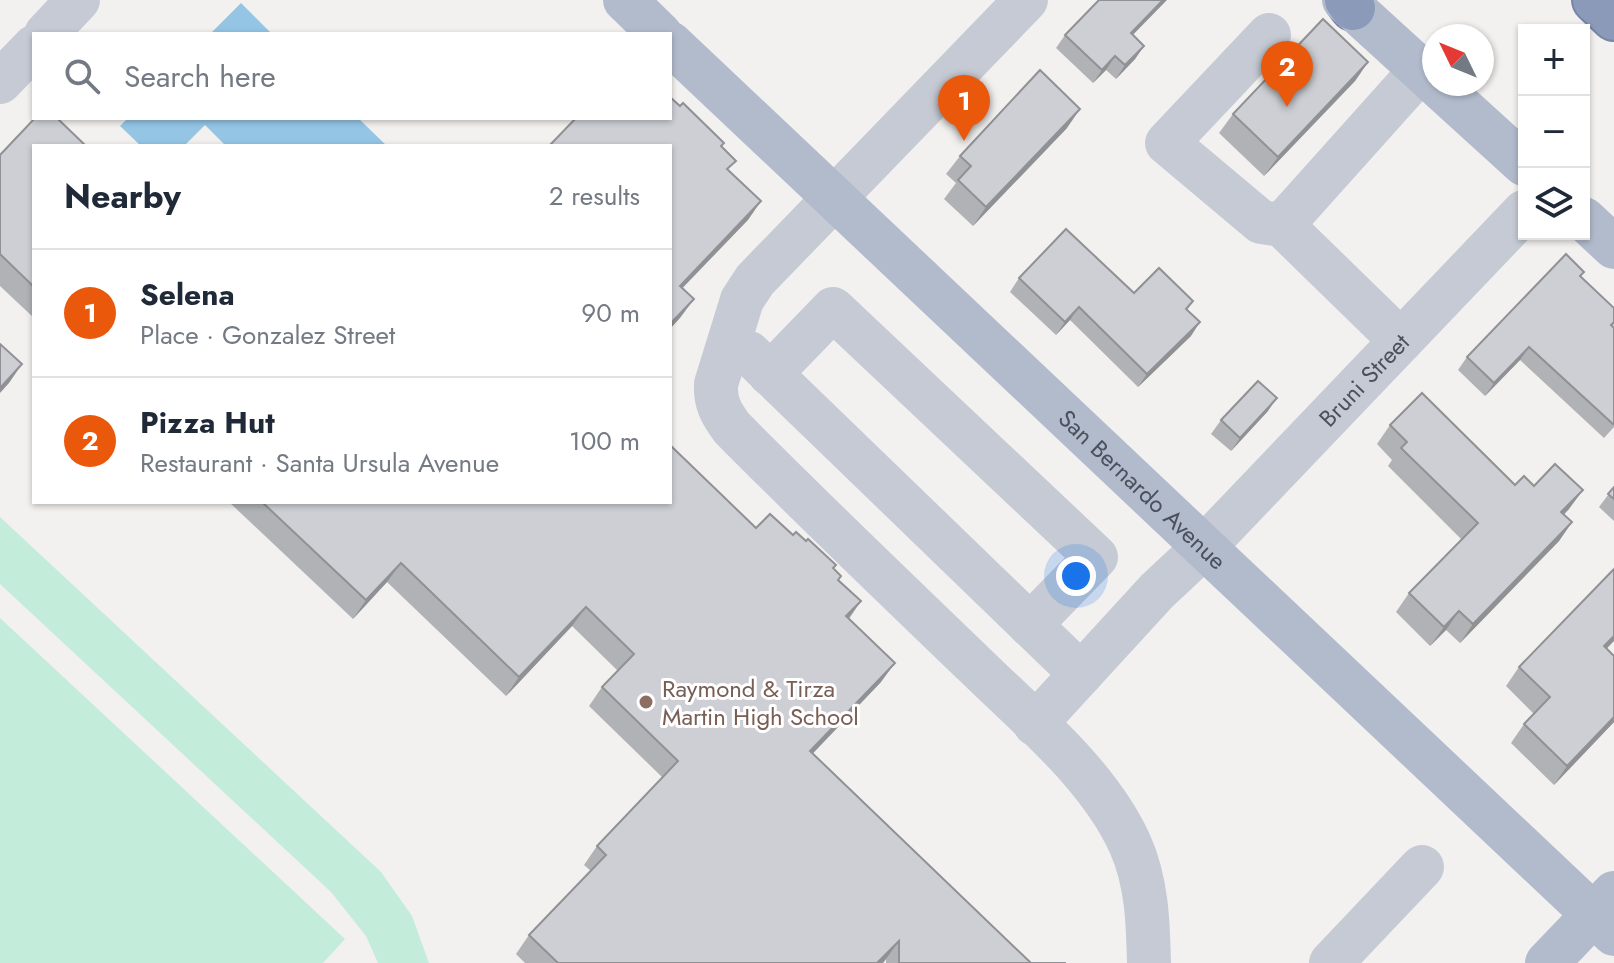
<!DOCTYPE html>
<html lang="en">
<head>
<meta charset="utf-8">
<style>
	:root { --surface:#fff; --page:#f2f2f3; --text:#1f2937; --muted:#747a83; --line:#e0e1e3; --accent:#ea580c }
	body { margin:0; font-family:Jost,sans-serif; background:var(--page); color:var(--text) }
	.controls { position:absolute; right:24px; top:24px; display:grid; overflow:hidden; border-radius:0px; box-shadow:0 2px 6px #0004 }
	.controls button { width:72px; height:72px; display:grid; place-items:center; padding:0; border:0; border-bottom:2px solid var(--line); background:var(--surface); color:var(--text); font:40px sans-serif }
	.compass { position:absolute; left:1422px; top:24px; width:72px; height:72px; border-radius:50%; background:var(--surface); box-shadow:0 2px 6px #0004; rotate:313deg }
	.you { position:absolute; left:1076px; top:576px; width:28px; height:28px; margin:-20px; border:6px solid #fff; border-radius:50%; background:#1a73e8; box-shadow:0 0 0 12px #1a73e833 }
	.badge { display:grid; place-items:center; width:52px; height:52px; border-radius:50%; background:var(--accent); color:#fff; font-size:26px; font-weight:700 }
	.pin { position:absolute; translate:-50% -66px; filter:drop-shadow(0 2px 4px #0008) }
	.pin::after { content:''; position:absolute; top:42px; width:28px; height:24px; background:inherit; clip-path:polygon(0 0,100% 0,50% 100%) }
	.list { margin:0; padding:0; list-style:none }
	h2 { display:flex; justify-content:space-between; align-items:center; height:104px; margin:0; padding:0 32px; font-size:34px }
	h2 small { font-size:26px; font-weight:400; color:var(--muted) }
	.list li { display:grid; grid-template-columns:52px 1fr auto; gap:24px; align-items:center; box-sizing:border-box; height:128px; padding:0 32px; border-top:2px solid var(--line) }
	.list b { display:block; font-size:30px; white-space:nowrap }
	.list p { margin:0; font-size:26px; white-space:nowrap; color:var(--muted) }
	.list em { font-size:26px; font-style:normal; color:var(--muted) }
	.icon { flex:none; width:44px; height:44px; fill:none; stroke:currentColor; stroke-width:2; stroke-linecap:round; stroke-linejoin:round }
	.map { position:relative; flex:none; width:1614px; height:963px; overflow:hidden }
	.search { position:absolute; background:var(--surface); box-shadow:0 2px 6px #0004; left:32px; top:32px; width:640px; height:88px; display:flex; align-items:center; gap:20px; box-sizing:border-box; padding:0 28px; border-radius:0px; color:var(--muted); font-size:30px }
	.panel { position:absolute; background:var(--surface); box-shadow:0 2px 6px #0004; left:32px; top:144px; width:640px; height:360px; border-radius:0px }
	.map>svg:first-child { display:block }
	.green { fill:#c3ecda }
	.water { fill:#94c5e5 }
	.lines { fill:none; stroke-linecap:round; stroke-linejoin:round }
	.highway-casing { stroke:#7885a6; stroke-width:48 }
	.minor { stroke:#c5cad4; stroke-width:44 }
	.major { stroke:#b2bbcc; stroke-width:44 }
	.highway { stroke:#8c9aba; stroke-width:44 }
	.wall { fill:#b1b2b6 }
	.shaded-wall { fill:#909194 }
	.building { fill:#cecfd4; stroke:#909194; stroke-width:2 }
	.education-dot { fill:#8d6e63; stroke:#fff; stroke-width:3 }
	.labels { text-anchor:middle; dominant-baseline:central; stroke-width:6; stroke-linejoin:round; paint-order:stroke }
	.street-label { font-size:24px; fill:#4a505c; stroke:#fff }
	.education-label { font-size:24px; fill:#785e54; stroke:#fff; text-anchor:start }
</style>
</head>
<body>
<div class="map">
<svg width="1614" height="963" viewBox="0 0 1614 963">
	<rect width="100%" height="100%" fill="#f2f1f0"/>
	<g class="green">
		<path d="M0 517 381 872 412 916 429 963H378L366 936 331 892 0 584Z"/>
		<path d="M0 618 345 939 323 963H0Z"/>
	</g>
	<g class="water">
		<path d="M241 3 272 34H210Z"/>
		<path d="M128 118H358L387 146H226L205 125 184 146H141L120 126Z"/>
	</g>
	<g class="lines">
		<defs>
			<g id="highway">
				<path d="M1347 0 1353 8"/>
				<path d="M1595 0 1614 18"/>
			</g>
		</defs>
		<use href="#highway" class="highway-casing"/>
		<g class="minor">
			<path d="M1026 0 755 280 742 300 716 384C715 403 721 413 732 428 812 509 894 587 976 666 1029 718 1099 775 1130 844 1147 882 1148 922 1149 963"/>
			<path d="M46 34 78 0"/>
			<path d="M1269 35 1167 143 1261 222 1282 225 1401 341"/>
			<path d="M0 82 34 47"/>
			<path d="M1282 225 1421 70"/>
			<path d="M749 353 1081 674"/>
			<path d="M770 374 833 309 1096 557 1030 625"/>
			<path id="s1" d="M1035 724 1157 591 1203 548 1524 212"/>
			<path d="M1331 963 1422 867"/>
		</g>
		<g class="major">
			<path d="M625 0 660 34"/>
			<path d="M1344 0 1434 82"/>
			<path id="s2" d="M670 43 1614 934"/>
			<path d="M1436 84 1524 164"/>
			<path d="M1584 219 1614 247"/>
			<path d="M1547 963 1614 893"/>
		</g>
		<use href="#highway" class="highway"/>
	</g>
	<g class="wall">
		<path d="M1065 35H1133L1144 46 1135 59 1116 79 1106 70 1093 83 1056 48Z"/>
		<path d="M1368 62 1355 81 1264 176 1219 133 1233 114Z"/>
		<path d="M1067 128 973 226 944 199 956 183 946 174 960 156Z"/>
		<path d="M34 146V318L0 286V155Z"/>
		<path d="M1581 276 1614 325 1612 327 1614 328V427L1604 438 1520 360 1485 396 1458 370 1467 357Z"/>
		<path d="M1019 278 1193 301 1187 310 1191 336 1138 387 1070 320 1056 335 1010 292Z"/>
		<path d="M1268 411 1231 451 1211 434 1221 420Z"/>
		<path d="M1390 425 1515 485 1534 486 1569 509 1564 514 1572 522 1559 541 1460 643 1446 630 1430 646 1396 612 1409 593 1462 540 1388 466 1392 460 1377 444Z"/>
		<path d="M1614 487V521L1599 507Z"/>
		<path d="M229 502H670L756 528 793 535 841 576 839 580 861 601 849 619 881 682 813 753 1031 963H1066H886V959L883 963H525L516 954 529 935 591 871 584 865 597 846 663 778 589 706 602 687 618 671 572 626 506 696 387 582 353 619Z"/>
		<path d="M1607 649 1614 722 1554 785 1511 743 1524 724 1534 714 1506 686 1519 667Z"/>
	</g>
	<g class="shaded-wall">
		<path d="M1163 0H1167L1122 46 1131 33Z"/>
		<path d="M1144 46 1135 59 1116 79 1125 65Z"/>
		<path d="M1115 56 1106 70 1093 83 1102 70Z"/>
		<path d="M1368 62 1355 81 1264 176 1278 157Z"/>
		<path d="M1080 109 1067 128 973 226 986 207Z"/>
		<path d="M761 201 748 220 670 301 680 286Z"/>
		<path d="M694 299 680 318 670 329V324Z"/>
		<path d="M1079 307 1070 320 1056 335 1065 322Z"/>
		<path d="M1200 322 1191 336 1138 387 1147 374Z"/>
		<path d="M1529 347 1520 360 1485 396 1494 383Z"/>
		<path d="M22 364 9 383 0 393V388Z"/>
		<path d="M1277 398 1268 411 1231 451 1240 438Z"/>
		<path d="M1583 490 1569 509 1548 531 1561 512Z"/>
		<path d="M1572 522 1559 541 1460 643 1473 624Z"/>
		<path d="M401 563 387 582 353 619 366 600Z"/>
		<path d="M861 601 847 620 846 616Z"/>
		<path d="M586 607 572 626 506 696 519 677Z"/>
		<path d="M1459 611 1446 630 1430 646 1444 627Z"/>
		<path d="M1614 636V641L1591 665 1604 646Z"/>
		<path d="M895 663 881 682 797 770 810 751Z"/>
		<path d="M1614 717V722L1554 785 1567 766Z"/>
		<path d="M899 941 883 963H877Z"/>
	</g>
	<g class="building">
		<path d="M1099 0H1163L1131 33 1144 46 1125 65 1115 56 1102 70 1065 35Z"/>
		<path d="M1323 19 1368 62 1278 157 1233 114Z"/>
		<path d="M1040 70 1080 109 986 207 958 180 971 166 960 156Z"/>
		<path d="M670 97 680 106 683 103 724 143 721 146 736 161 727 169 761 201 680 286 694 299 670 324V146H549L576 118H670Z"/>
		<path d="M35 118H57L86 146H34V287L0 254V155Z"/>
		<path d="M1066 229 1134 293 1159 268 1193 301 1186 309 1200 322 1147 374 1079 307 1065 322 1019 278Z"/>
		<path d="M1566 254 1584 272 1580 276 1614 308V322L1611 325 1614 328V423L1613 424 1529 347 1494 383 1467 357Z"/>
		<path d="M0 344 22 364 0 388Z"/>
		<path d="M1258 381 1277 398 1240 438 1221 420Z"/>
		<path d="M1422 393 1515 485 1524 476 1534 486 1555 464 1583 490 1561 512 1572 522 1473 624 1459 611 1444 627 1409 593 1478 523 1401 448 1407 442 1390 425Z"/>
		<path d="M670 445 756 528 770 514 793 535 796 532 806 541 808 539 836 565 833 568 841 576 838 580 861 601 846 616 895 663 810 751 1031 963H1066H899V941L877 963H558L529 935 606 855 597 846 678 761 602 687 634 654 586 607 519 677 401 563 366 600 262 502H670Z"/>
		<path d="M1614 487V499L1608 494Z"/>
		<path d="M1614 569V636L1604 646 1614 656V717L1567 766 1524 724 1550 697 1519 667Z"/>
	</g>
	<circle class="education-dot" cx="646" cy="702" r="8"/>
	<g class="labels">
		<g class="street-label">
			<text stroke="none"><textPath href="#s1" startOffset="476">Bruni Street</textPath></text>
			<text stroke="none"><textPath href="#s2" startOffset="650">San Bernardo Avenue</textPath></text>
		</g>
		<g class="education-label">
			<text x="662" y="688">Raymond &amp; Tirza<tspan x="662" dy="28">Martin High School</tspan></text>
		</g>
	</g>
</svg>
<div class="controls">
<button>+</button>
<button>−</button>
<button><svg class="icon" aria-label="layers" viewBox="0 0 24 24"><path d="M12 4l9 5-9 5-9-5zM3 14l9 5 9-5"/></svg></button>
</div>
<svg class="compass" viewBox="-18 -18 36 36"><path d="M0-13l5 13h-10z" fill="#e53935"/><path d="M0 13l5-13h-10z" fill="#747a83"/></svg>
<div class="you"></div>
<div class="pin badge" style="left:964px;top:141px">1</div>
<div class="pin badge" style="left:1287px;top:107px">2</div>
<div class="search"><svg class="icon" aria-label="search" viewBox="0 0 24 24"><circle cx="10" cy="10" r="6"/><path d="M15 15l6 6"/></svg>Search here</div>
<section class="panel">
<h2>Nearby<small>2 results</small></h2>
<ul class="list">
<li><span class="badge">1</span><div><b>Selena</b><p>Place · Gonzalez Street</p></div><em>90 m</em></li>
<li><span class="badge">2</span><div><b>Pizza Hut</b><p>Restaurant · Santa Ursula Avenue</p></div><em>100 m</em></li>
</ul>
</section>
</div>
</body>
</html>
